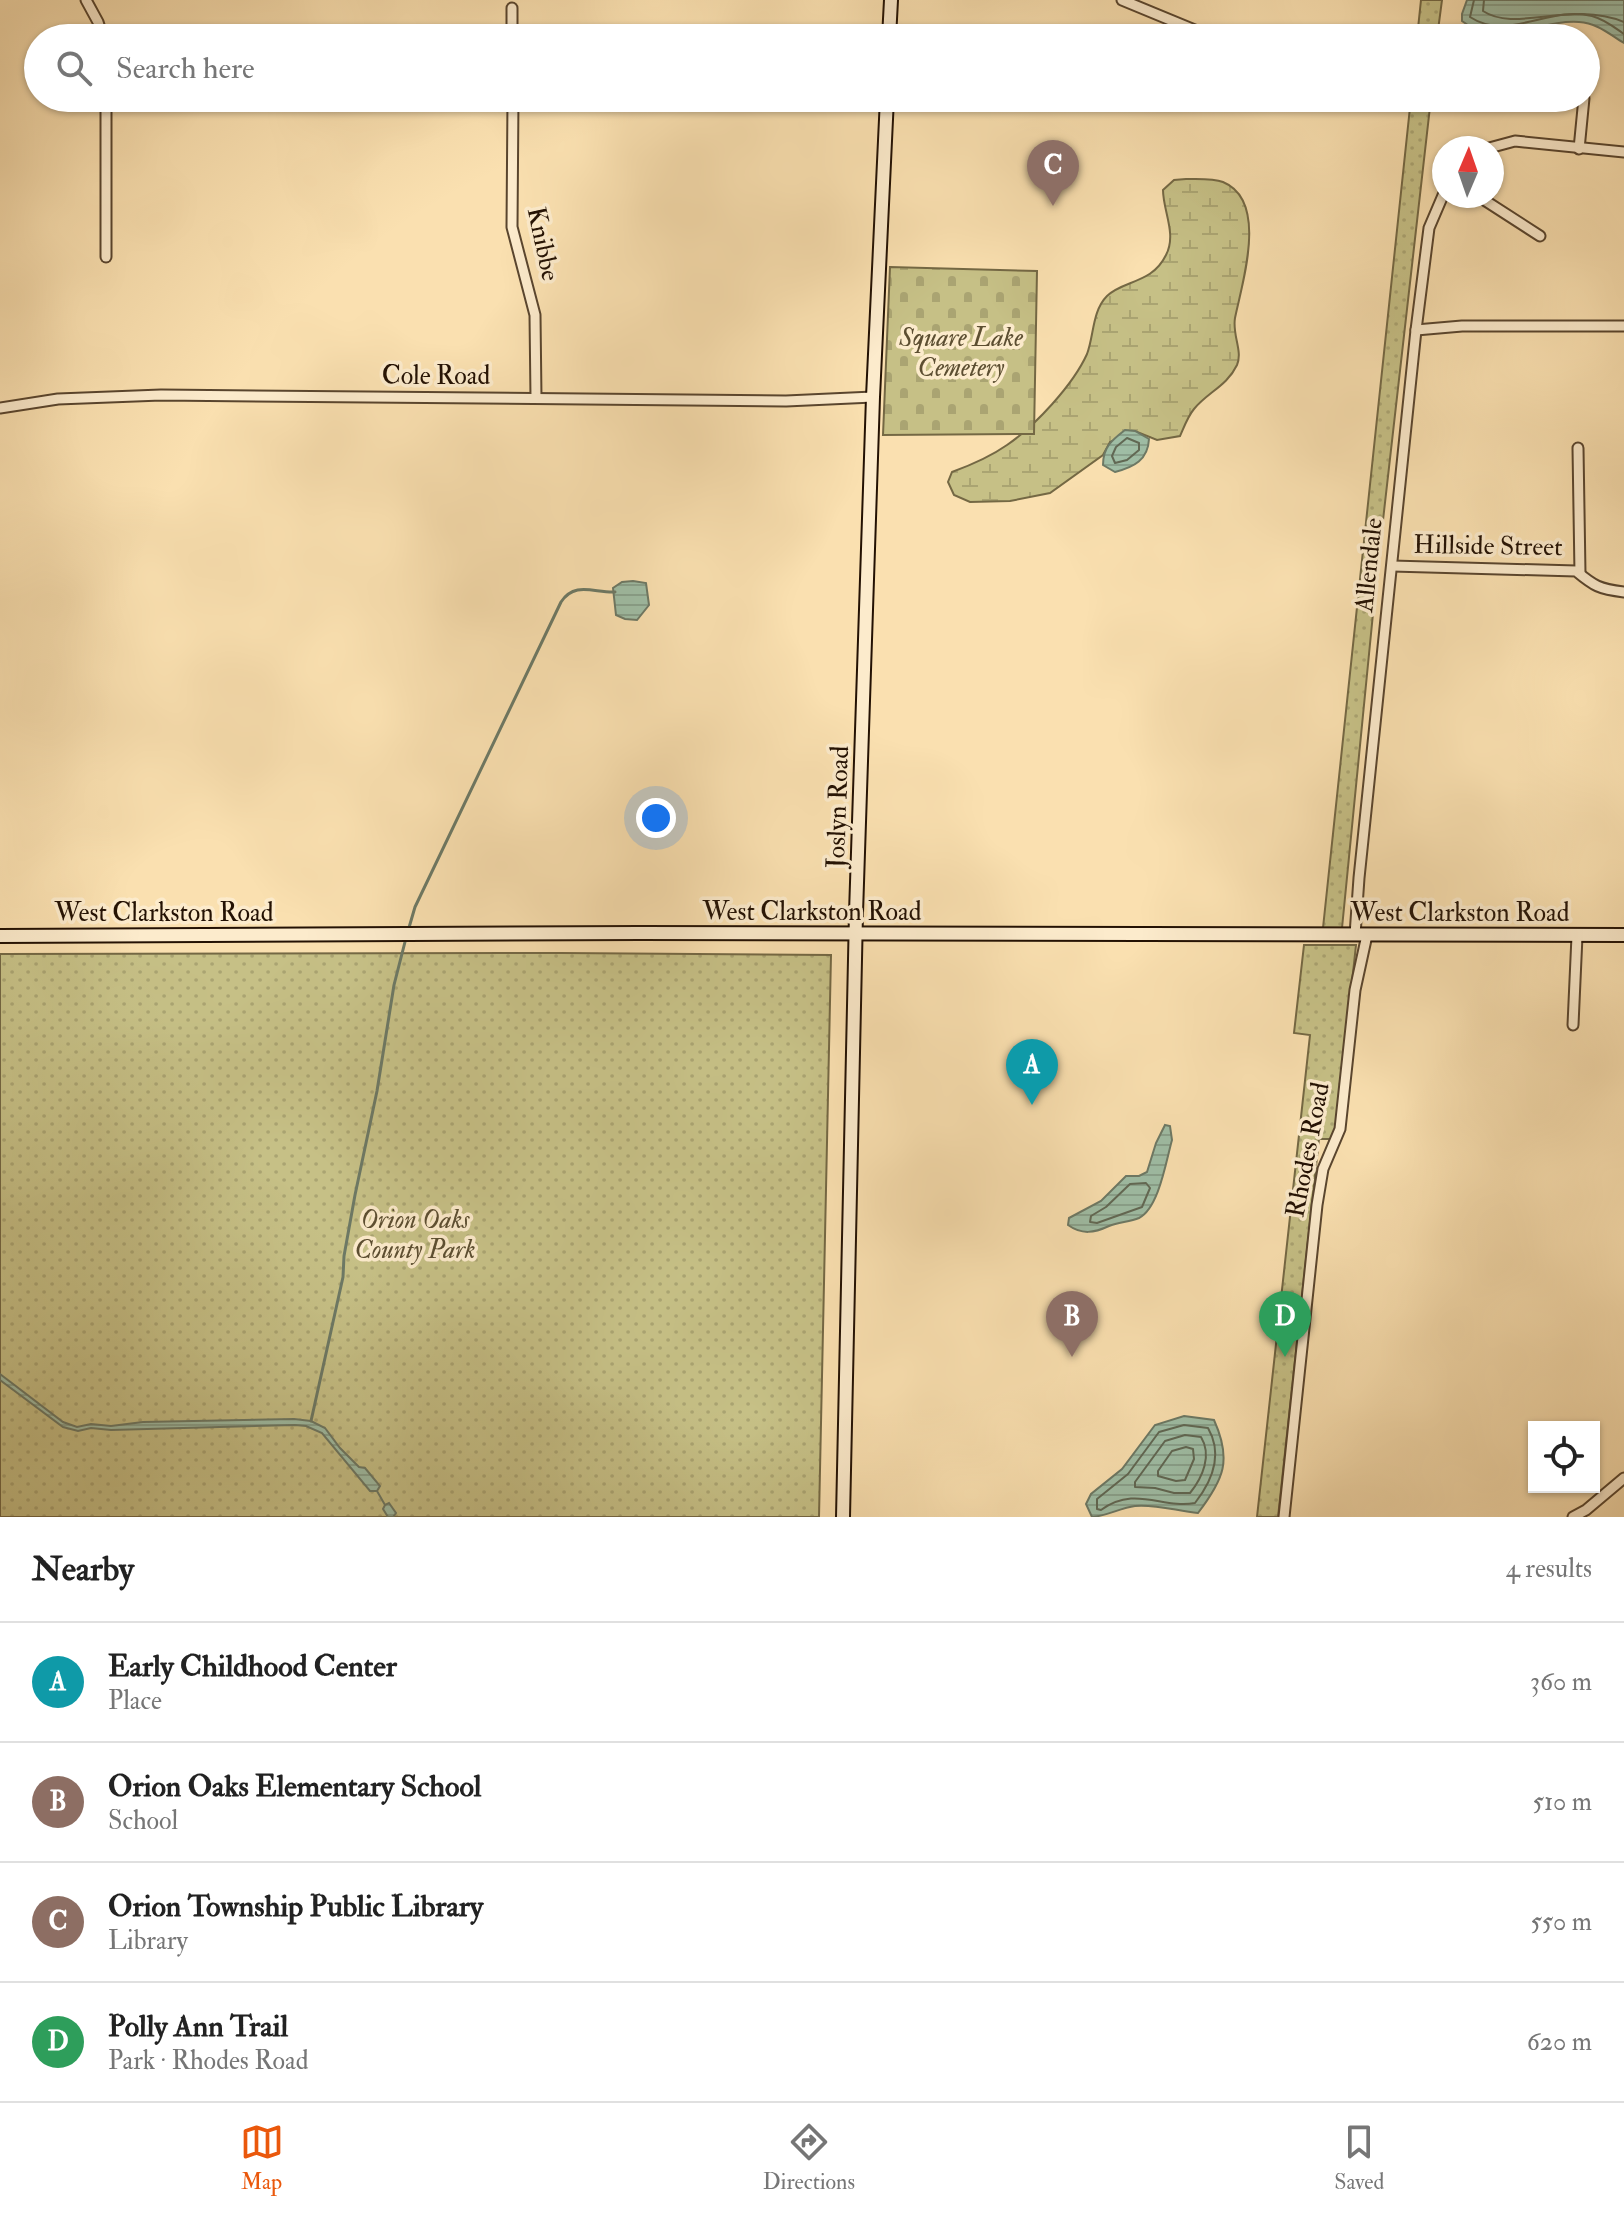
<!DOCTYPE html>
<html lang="en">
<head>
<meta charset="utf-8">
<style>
	:root { --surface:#fff; --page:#f6f6f6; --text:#222; --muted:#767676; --line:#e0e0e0; --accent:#ea580c }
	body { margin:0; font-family:"IM FELL Double Pica",serif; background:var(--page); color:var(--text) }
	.controls { position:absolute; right:24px; bottom:24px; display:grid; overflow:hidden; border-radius:0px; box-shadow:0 2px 6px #0004 }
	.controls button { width:72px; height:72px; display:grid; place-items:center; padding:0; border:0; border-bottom:2px solid var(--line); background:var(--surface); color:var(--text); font:40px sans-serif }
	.compass { position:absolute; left:1432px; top:136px; width:72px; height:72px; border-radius:50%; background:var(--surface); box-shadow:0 2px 6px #0004; rotate:2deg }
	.you { position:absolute; left:656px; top:818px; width:28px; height:28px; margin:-20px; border:6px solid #fff; border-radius:50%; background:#1a73e8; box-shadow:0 0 0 12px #1a73e833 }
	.badge { display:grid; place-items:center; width:52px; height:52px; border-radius:50%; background:var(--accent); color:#fff; font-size:26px; font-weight:700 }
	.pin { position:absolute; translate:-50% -66px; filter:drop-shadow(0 2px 4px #0008) }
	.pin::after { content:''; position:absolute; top:42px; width:28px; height:24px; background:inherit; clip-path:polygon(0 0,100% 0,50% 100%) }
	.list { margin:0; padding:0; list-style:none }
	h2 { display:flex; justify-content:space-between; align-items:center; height:104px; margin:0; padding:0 32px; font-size:34px }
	h2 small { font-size:26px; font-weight:400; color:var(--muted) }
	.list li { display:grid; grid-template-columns:52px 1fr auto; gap:24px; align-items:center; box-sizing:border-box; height:120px; padding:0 32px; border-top:2px solid var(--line) }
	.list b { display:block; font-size:30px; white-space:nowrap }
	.list p { margin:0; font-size:26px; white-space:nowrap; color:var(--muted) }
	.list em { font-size:26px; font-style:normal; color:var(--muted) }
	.icon { flex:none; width:44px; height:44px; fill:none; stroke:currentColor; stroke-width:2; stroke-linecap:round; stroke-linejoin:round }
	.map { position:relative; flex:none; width:1624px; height:1517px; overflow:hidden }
	.search { position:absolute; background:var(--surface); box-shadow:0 2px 6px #0004; left:24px; right:24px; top:24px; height:88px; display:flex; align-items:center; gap:20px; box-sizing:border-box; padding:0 28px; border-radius:44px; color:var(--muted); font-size:30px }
	.sheet { height:584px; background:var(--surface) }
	nav { display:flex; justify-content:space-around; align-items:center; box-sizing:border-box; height:112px; border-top:2px solid var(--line); background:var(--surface); font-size:22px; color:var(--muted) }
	nav a { display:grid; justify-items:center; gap:4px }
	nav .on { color:var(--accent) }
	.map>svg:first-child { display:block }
	.grass { fill:url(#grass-dots); stroke:#746844; stroke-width:2 }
	.wetland { fill:url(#wetland-marsh); stroke:#746844; stroke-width:2 }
	.cemetery { fill:url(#cemetery-stones); stroke:#746844; stroke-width:2 }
	.water { fill:url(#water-rules); stroke:#6d7965; stroke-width:2 }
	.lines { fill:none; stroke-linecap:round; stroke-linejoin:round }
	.shore { stroke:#616854; stroke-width:2 }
	.stream { stroke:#6d7965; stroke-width:3 }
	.street-casing { stroke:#59452e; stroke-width:13 }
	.secondary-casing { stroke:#231103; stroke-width:16 }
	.street { stroke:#fcebcc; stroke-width:9 }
	.secondary { stroke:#fcebcc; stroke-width:12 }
	.labels { text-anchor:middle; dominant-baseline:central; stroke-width:7; stroke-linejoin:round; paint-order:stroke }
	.street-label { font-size:26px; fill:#231103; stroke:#fcebcc }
	.park-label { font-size:26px; font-style:italic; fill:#5c4e31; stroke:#fcebcc }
</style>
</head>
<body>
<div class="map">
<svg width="1624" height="1517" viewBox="0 0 1624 1517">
	<defs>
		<pattern id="grass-dots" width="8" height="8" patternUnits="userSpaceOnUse" patternTransform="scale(2)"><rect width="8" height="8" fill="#c6c086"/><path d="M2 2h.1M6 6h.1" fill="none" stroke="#aaa472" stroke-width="1.8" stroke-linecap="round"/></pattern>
		<pattern id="wetland-marsh" width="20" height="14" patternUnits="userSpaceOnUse" patternTransform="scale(2)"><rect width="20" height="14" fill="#c6c086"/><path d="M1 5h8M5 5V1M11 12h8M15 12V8" fill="none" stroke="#aaa472"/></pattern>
		<pattern id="cemetery-stones" width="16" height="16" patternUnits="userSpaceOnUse" patternTransform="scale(2)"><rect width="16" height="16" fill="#c6c086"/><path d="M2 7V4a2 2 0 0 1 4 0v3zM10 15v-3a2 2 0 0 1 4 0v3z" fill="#aaa472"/></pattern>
		<pattern id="water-rules" width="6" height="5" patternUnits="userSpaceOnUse" patternTransform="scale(2)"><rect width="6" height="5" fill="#9fbea6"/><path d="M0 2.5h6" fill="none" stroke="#89a28d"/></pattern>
	</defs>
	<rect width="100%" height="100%" fill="#fae0b0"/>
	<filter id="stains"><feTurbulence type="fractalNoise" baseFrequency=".0025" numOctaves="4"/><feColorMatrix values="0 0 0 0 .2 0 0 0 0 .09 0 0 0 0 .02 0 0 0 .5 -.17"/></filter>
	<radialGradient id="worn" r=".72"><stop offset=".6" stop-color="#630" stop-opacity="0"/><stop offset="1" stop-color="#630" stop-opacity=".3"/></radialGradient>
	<g class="grass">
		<path d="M1421 0H1442L1437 38H1417Z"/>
		<path d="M1411 98H1431L1377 573 1342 928H1323Z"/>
		<path d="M1304 945H1356L1335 1139H1319L1278 1517H1257L1310 1035 1294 1033Z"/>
		<path d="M562 953 831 955 819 1517H0V954Z"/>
	</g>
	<path class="wetland" d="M1186 179C1197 179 1213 178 1223 182 1269 201 1242 283 1235 318 1232 335 1243 351 1237 365 1227 386 1208 392 1194 409 1188 416 1184 427 1180 436L1157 440 1135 431 1110 442 1103 455 1050 493 1010 501 970 502 954 495 948 482 952 472C971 465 990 457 1007 445 1035 426 1073 385 1087 354 1094 336 1092 311 1107 296 1123 280 1152 284 1166 255 1177 234 1163 211 1163 190L1174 180Z"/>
	<path class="cemetery" d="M890 267 1037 271 1034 434 883 435Z"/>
	<g class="water">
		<path d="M1467 0H1624V43C1609 34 1597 23 1579 22 1539 19 1498 51 1462 21V14Z"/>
		<path d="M1125 430 1135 431 1149 439C1148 460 1134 467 1115 472L1103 465C1103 447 1112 440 1125 430Z"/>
		<path d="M633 581 646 583 649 605 637 620 625 619 616 615 613 588 622 582Z"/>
		<path d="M1165 1125 1170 1126 1172 1140C1166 1161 1159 1208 1139 1218 1130 1222 1119 1222 1109 1226 1094 1233 1082 1235 1068 1225L1069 1218 1101 1201 1126 1176H1139L1147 1172 1156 1143Z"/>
		<path d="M0 1374 63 1422 77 1427 91 1424 111 1426 143 1422 294 1419 311 1421 325 1428 340 1448 359 1467 365 1468 380 1486 377 1491 385 1505 389 1503 396 1513 393 1517H388L383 1509 385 1505 377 1491H370L322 1433 306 1426 295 1425 111 1430 91 1428 78 1431 63 1427 0 1380Z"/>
		<path d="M1184 1416 1214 1420C1232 1460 1224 1479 1198 1513 1177 1511 1156 1504 1135 1506 1120 1508 1107 1516 1092 1517L1086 1504 1091 1494 1122 1469 1155 1425Z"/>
	</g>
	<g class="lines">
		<g class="shore">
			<path d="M1474 0 1470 17C1508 42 1550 5 1592 16 1604 19 1614 27 1624 34"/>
			<path d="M1484 0 1483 11C1516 33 1569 0 1624 22"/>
			<path d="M1127 438 1139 443V450L1127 460 1115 463 1112 456 1116 447Z"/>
			<path d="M1146 1183 1150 1188 1142 1207 1097 1223 1090 1222 1091 1216 1106 1207 1130 1184Z"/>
			<path d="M1184 1425 1208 1428C1223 1454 1213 1480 1195 1503 1162 1509 1135 1485 1101 1510L1097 1509V1499L1128 1474 1159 1432Z"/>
			<path d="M1185 1435 1201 1437C1212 1455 1203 1477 1190 1493H1174L1155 1488 1135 1487V1482L1165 1441Z"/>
			<path d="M1186 1447 1193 1449 1194 1459 1185 1480 1176 1481 1158 1476V1471L1172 1451Z"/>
		</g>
		<g class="stream">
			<path d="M408 931 415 907 561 602C575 581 594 593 615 592"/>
			<path d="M311 1421 343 1277 344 1256 355 1195 377 1091 394 985 406 938"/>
		</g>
		<defs>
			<g id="street">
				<path d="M86 0 98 22 103 38"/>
				<path d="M1122 0 1214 38"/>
				<path d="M512 38V8"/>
				<path d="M1586 77 1587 63"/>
				<path d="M513 98 512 227 535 315 536 398"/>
				<path d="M1489 148 1515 141 1624 152"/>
				<path d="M1579 149 1584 98"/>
				<path d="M1478 196 1540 236"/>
				<path d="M106 257V98"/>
				<path d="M1416 330 1462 326H1624"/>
				<path d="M0 408 58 399 161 395 786 401 873 397"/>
				<path d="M1578 448 1580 573"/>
				<path d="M1392 566 1576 571C1594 586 1599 589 1624 592"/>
				<path d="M1355 935 1359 878 1416 330 1429 228 1444 193"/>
				<path d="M1573 1025 1577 936"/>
				<path d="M1284 1517 1317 1205 1323 1169 1340 1129 1355 990 1367 935"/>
				<path d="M1573 1517 1586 1510 1624 1478"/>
			</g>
			<g id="secondary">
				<path d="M889 38 891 0"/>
				<path d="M0 936 640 933 1624 935"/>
				<path d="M843 1517 856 913 873 397 887 98"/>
			</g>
		</defs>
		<use href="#street" class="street-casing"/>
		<use href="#secondary" class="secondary-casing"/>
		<use href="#street" class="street"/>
		<use href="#secondary" class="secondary"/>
	</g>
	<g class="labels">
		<g class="street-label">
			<text transform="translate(543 244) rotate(78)">Knibbe</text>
			<text x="436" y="376">Cole Road</text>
			<text transform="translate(1488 546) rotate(1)">Hillside Street</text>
			<text transform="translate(1369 565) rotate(-84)">Allendale</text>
			<text transform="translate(838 807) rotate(-88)">Joslyn Road</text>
			<text x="812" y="912">West Clarkston Road</text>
			<text x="164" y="913">West Clarkston Road</text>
			<text x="1460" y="913">West Clarkston Road</text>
			<text transform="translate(1308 1150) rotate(-79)">Rhodes Road</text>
		</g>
		<g class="park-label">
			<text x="961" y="338">Square Lake<tspan x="961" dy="30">Cemetery</tspan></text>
			<text x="415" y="1220">Orion Oaks<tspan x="415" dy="30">County Park</tspan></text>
		</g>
	</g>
	<rect width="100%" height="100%" filter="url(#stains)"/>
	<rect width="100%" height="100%" fill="url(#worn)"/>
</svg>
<div class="controls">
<button><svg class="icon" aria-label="locate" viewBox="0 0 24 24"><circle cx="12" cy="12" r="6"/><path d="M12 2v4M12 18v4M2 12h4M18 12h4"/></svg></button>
</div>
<svg class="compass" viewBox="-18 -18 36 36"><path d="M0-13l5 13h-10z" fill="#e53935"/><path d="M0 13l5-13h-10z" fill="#767676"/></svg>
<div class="you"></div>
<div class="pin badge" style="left:1032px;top:1105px;background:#0f9aa8">A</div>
<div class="pin badge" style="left:1072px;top:1357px;background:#8d6e63">B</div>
<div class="pin badge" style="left:1053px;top:206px;background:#8d6e63">C</div>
<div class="pin badge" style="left:1285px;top:1357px;background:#2e9e5b">D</div>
<div class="search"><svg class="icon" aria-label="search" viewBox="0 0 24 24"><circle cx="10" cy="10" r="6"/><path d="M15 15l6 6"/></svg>Search here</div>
</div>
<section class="sheet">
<h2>Nearby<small>4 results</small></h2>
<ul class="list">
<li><span class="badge" style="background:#0f9aa8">A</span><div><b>Early Childhood Center</b><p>Place</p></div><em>360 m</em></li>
<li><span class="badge" style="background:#8d6e63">B</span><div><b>Orion Oaks Elementary School</b><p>School</p></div><em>510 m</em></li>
<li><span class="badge" style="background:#8d6e63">C</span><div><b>Orion Township Public Library</b><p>Library</p></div><em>550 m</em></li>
<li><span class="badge" style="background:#2e9e5b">D</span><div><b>Polly Ann Trail</b><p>Park · Rhodes Road</p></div><em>620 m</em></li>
</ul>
</section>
<nav>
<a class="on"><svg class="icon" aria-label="map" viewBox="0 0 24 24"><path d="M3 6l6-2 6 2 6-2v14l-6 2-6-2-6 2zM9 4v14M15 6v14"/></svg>Map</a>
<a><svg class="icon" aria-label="directions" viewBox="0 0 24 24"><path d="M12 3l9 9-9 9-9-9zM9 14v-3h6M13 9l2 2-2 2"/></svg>Directions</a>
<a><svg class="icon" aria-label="saved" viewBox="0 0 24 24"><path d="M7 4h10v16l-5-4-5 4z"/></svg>Saved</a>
</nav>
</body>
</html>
